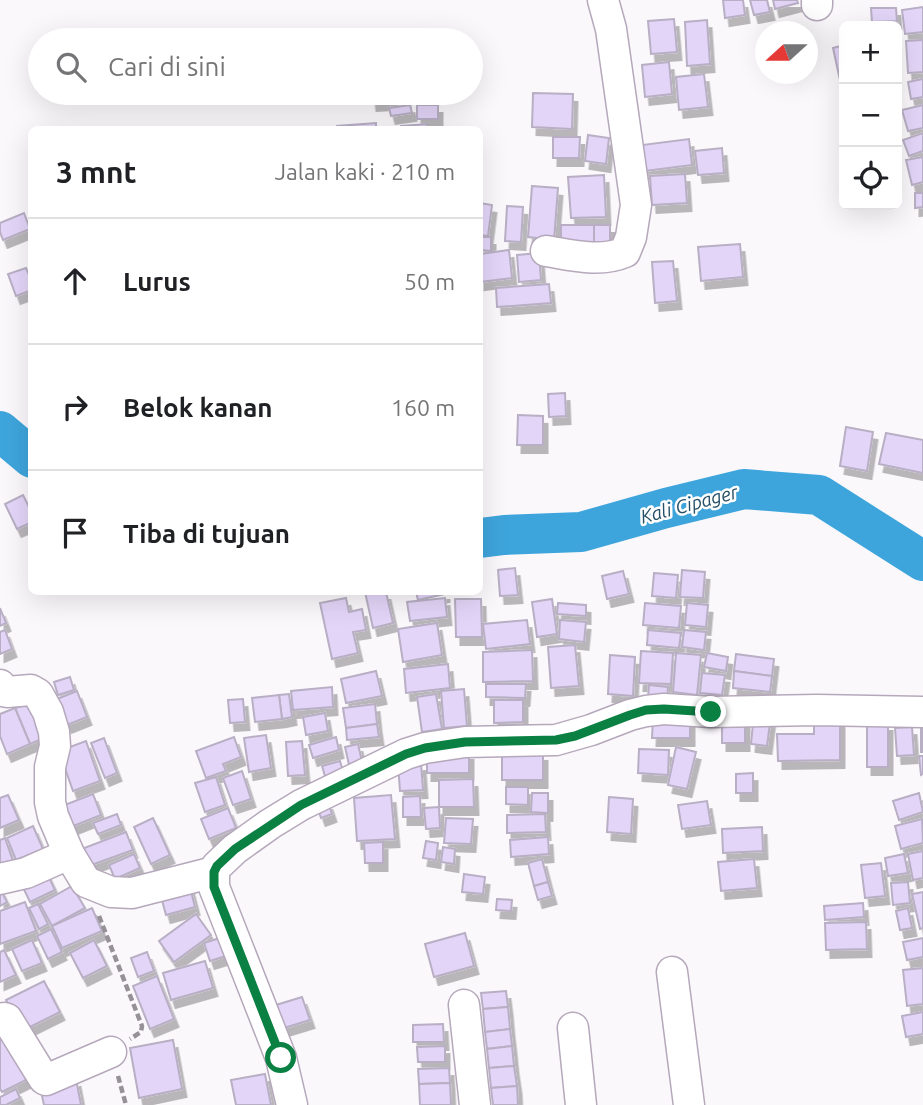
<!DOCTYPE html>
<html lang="id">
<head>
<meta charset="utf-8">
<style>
	:root { --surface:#fff; --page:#f2f2f2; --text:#202124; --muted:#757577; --line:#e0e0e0 }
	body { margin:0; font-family:Ubuntu,sans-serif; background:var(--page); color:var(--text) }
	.controls { position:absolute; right:21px; top:21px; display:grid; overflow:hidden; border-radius:10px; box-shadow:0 7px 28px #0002 }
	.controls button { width:63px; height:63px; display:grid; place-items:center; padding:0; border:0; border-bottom:2px solid var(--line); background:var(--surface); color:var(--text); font:35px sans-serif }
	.compass { position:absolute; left:755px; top:21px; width:63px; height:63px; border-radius:50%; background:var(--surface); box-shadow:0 7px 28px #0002; rotate:249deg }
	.stop { position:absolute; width:21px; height:21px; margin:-16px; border:5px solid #0b8043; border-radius:50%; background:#fff }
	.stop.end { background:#0b8043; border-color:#fff; box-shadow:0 2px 7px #0008 }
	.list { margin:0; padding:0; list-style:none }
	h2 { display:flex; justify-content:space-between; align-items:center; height:91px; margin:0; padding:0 28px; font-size:30px }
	h2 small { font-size:23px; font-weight:400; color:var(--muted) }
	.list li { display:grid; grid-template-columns:46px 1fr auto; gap:21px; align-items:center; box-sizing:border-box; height:126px; padding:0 28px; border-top:2px solid var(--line) }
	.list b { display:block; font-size:26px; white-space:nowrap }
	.list em { font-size:23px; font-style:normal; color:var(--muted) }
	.icon { flex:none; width:38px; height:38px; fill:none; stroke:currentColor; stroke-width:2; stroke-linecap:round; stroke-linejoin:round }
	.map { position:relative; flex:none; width:923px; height:1105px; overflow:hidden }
	.search { position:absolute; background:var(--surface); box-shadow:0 7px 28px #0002; left:28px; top:28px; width:455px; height:77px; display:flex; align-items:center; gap:18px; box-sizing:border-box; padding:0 24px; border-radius:38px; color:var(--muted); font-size:26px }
	.panel { position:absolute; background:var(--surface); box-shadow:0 7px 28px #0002; left:28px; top:126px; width:455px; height:469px; border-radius:10px }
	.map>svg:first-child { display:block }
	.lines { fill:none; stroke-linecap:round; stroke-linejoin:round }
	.river { stroke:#3ea5dc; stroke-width:40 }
	.building { fill:#e3d5f8; stroke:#b8afc4; stroke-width:2; filter:url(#shadow) }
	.minor-casing { stroke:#b5a8bb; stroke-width:33 }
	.path { stroke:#959196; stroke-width:4.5; stroke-dasharray:7 3.5; stroke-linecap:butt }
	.minor { stroke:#fff; stroke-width:30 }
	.route { stroke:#0b8043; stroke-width:9 }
	.labels { text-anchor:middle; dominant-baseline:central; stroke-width:5; stroke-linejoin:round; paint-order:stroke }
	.water-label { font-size:19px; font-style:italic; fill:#254f66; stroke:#fff }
</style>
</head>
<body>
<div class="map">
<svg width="923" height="1105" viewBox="0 0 923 1105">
	<defs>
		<filter id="shadow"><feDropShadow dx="4.5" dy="8" stdDeviation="0" flood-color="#0004"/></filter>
	</defs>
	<rect width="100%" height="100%" fill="#fbf8fc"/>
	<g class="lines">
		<g class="river">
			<path d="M0 431 32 458"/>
			<path d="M480 538 504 535 581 532 666 508 744 489 819 495 923 561"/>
		</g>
	</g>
	<g class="building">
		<path d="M723 0H743L745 15 725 18Z"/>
		<path d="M750 0H767L770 12 754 15Z"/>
		<path d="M773 0H797L798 3 775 9Z"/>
		<path d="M923 7V32L905 34 902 10Z"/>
		<path d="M871 8H896L897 21 872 22Z"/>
		<path d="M674 19 677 52 651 54 648 21Z"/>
		<path d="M707 20 710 64 687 66 685 22Z"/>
		<path d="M923 40V72L908 73 906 41Z"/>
		<path d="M844 45V79L840 80 833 48Z"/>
		<path d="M669 62 672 94 645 97 642 65Z"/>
		<path d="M704 74 708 107 679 110 676 77Z"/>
		<path d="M923 79V97L911 99 908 82Z"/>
		<path d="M371 93H406V101L372 103Z"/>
		<path d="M533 93 573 94 572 129 532 127Z"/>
		<path d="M410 105 412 113 391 116 389 108Z"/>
		<rect x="417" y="105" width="21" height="14"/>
		<path d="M923 105V128L908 131 902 110Z"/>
		<path d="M376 123V130H337V126Z"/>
		<path d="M427 124V130H401V126Z"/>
		<rect x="434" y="127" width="19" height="3"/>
		<path d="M923 133V151L909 156 903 140Z"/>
		<path d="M588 135 609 138 606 164 585 161Z"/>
		<path d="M553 137H580L579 158H553Z"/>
		<path d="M689 139 692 165 645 171 642 145Z"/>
		<path d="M722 148 724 173 698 175 695 151Z"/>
		<path d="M923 157V182L912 185 906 160Z"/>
		<path d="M685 174 687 203 652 205 650 176Z"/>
		<path d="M604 175 606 217 571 218 568 177Z"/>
		<path d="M532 186 558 188 554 240 528 237Z"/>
		<path d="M915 193H923V207L915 208Z"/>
		<path d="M480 203 492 205 488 236 480 235Z"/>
		<path d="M507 206 523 207 521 242 505 241Z"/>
		<path d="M24 213 30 229 3 240 0 232V223Z"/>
		<rect x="561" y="225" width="33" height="23"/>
		<rect x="594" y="225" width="16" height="23"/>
		<path d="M480 237H491V251L480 250Z"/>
		<path d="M740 244 743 277 701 281 698 247Z"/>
		<path d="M509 250 512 278 480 282V254Z"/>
		<path d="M539 253 541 280 519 282 517 255Z"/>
		<path d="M673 261 677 301 655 303 652 262Z"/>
		<path d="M26 268 32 281V290L16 296 8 274Z"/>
		<path d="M549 284 551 303 497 307 496 288Z"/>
		<path d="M565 393 566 416 549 417 548 394Z"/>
		<path d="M518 415 543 416V445H517Z"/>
		<path d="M846 427 873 432 867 471 840 466Z"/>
		<path d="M886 433 923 440V473L879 464Z"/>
		<path d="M23 495 32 513V522L17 529 5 504Z"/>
		<path d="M515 568 518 595 500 596 498 570Z"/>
		<path d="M682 570 705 572 703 598 680 597Z"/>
		<path d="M623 571 629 594 607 599 602 576Z"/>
		<path d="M654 573 678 575 676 598 652 596Z"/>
		<path d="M365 592H386L393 623 373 628Z"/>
		<path d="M416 592H445V594L418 600Z"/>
		<path d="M346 598 349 612 362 609 366 630 353 632 358 653 332 659 320 603Z"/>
		<path d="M445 598 447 617 410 621 407 602Z"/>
		<path d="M455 599H481L482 637H456Z"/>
		<path d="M552 599 557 634 537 637 532 602Z"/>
		<path d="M558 603 586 605V616L557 614Z"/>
		<path d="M645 603 681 606 679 628 643 625Z"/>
		<path d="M687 603 708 605 706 627 685 625Z"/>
		<path d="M0 608 6 623 0 626Z"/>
		<path d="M527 620 530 644 486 649 483 624Z"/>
		<path d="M560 620 586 622 584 642 559 639Z"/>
		<path d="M437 623 442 655 403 662 398 629Z"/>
		<path d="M5 630 12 649 0 654V632Z"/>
		<path d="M648 630 681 633 679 648 647 645Z"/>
		<path d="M684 630 706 632 704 650 682 647Z"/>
		<path d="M575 645 579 686 551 688 548 647Z"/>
		<path d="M532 650 533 681 483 682V652Z"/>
		<path d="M641 651 673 653 671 684 639 683Z"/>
		<path d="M676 653 701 655 697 695 673 692Z"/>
		<path d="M707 653 728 657 726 671 704 667Z"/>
		<path d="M736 654 774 659 772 676 734 671Z"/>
		<path d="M610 655 635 657 633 696 608 694Z"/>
		<path d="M448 664 450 688 406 693 404 669Z"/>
		<path d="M376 671 382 696 346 703 341 679Z"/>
		<path d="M734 671 772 676 770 692 733 688Z"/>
		<path d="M702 673 725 675 722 695 700 693Z"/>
		<path d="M70 677 74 690 58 695 54 682Z"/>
		<path d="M486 684H526L525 698 486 697Z"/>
		<path d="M649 685 668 687 667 699 648 698Z"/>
		<path d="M332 687 333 707 293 710 291 691Z"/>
		<path d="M464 689 467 726 444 728 441 691Z"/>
		<path d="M77 691 87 717 67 725 57 699Z"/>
		<path d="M289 694 292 717 282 719 279 695Z"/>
		<path d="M436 694 442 729 422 732 417 697Z"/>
		<path d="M279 695 282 719 255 722 252 698Z"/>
		<path d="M243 699 245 722 230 723 228 700Z"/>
		<path d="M494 700H523V722L494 723Z"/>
		<path d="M29 704 46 737 30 744 15 708Z"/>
		<path d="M375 704 377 724 346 728 343 708Z"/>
		<path d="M15 708 30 744 7 754 0 736V714Z"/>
		<path d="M814 712H840V760L778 761 777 734H814Z"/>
		<path d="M325 713 328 731 306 735 303 717Z"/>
		<path d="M754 713 771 715 767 746 751 744Z"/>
		<rect x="722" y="717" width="23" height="26"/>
		<path d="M653 718H690V738H652Z"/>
		<rect x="867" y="723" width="21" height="44"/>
		<path d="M377 724 379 737 347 740 346 728Z"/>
		<rect x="921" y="726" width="2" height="26"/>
		<path d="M912 727 914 755 897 756 895 728Z"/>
		<path d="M266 735 271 768 249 772 244 738Z"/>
		<path d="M234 737 241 757 223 764 226 771 206 778 196 751Z"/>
		<path d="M336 737 339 750 313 758 309 745Z"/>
		<path d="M104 738 117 773 105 778 91 743Z"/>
		<path d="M86 741 100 781 73 791 59 751Z"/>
		<path d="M302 741 305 775 288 776 286 742Z"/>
		<path d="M358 744 363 766 350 769 345 747Z"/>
		<path d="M676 747 696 752 687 789 668 785Z"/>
		<path d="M639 749 669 750 668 775 638 773Z"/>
		<rect x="427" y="752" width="42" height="21"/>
		<path d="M502 752 543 753V780H502Z"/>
		<path d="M919 756H923V774L921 775Z"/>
		<path d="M340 761 345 778 327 783 322 766Z"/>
		<path d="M421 763 423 790 400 791 398 764Z"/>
		<path d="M242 771 251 799 233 805 223 778Z"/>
		<path d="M753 773V793H736V774Z"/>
		<path d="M216 777 225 805 205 812 195 783Z"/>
		<path d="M473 779 474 807H439V780Z"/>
		<path d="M506 787H528V805L506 804Z"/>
		<path d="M532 793H548V813L531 812Z"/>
		<path d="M919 793 923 812 899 820 893 801Z"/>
		<path d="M93 794 101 815 71 827 62 806Z"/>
		<path d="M8 795 19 820 0 828V798Z"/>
		<path d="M391 795 395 839 357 841 354 798Z"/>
		<path d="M420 796 421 817H403V797Z"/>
		<path d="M609 797 633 799 631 834 607 832Z"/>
		<path d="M707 801 711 825 682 829 678 805Z"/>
		<path d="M328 802 332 814 321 818 317 806Z"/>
		<path d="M439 807 440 828 426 829 424 808Z"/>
		<path d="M228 808 236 828 209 839 201 819Z"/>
		<path d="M117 814 121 825 98 834 93 823Z"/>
		<path d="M545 814 546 832 507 833V815Z"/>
		<path d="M153 818 170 855 151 864 134 827Z"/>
		<path d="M446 818 473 819 471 844 444 843Z"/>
		<path d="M922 819 923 843 901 849 895 826Z"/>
		<path d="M33 826 43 849 16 860 7 838Z"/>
		<path d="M762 827 763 851 723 853 722 829Z"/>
		<path d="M126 832 133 850 86 867 79 850Z"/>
		<path d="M548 837 549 854 511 857 510 840Z"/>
		<path d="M5 838 15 867 0 873V840Z"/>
		<path d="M426 841 438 843 436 860 423 858Z"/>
		<path d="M383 842V863H365L364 843Z"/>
		<path d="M443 847 455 849 454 864 441 862Z"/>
		<path d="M923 851V878L913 880 908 854Z"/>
		<path d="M134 854 140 868 115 879 109 865Z"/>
		<path d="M904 854 908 873 888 876 885 858Z"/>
		<path d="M542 859 548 882 534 886 528 863Z"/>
		<path d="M754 859 757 888 721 891 718 862Z"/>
		<path d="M881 863 885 896 865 898 861 865Z"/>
		<path d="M45 869 55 890 30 902 20 881Z"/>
		<path d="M464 874 485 877 483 894 462 892Z"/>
		<path d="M548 882 552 896 538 900 534 886Z"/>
		<path d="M908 882 910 903 893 905 891 883Z"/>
		<path d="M189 884 195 907 166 915 160 893Z"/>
		<path d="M72 886 85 908 52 926 40 904Z"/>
		<path d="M0 888 7 902 0 906Z"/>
		<path d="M923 892V928L920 929 912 894Z"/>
		<path d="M497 899 512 900 511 911 496 910Z"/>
		<path d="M25 902 36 931 0 944V911Z"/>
		<path d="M863 903 864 917 825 920 824 906Z"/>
		<path d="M38 904 48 924 39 929 29 908Z"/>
		<path d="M92 908 102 931 62 948 52 926Z"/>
		<path d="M908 908 912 928 900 930 896 911Z"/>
		<path d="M196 914 211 935 174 962 159 941Z"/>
		<path d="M866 922 867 949 826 950 825 923Z"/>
		<path d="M51 929 62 952 48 959 37 936Z"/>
		<path d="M465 933 474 966 434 977 425 944Z"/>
		<path d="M223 937 229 955 210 961 204 943Z"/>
		<path d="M923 938V957L907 960 903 942Z"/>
		<path d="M32 940 42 963 22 971 12 949Z"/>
		<path d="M94 940 107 966 83 978 70 953Z"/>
		<path d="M4 950 16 975 0 982V952Z"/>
		<path d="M147 952 154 971 138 977 131 958Z"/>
		<path d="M205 961 213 988 171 1000 163 973Z"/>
		<path d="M923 968V1004L907 1006 903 970Z"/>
		<path d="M157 976 174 1019 150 1029 133 986Z"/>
		<path d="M44 981 60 1012 22 1031 6 1000Z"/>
		<path d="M506 991 508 1007 483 1009 481 993Z"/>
		<path d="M302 997 310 1020 284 1028 276 1005Z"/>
		<path d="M508 1007 510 1029 485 1032 483 1009Z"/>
		<path d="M923 1012V1034L906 1037 902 1016Z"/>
		<path d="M443 1024 444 1042H413V1025Z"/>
		<path d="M510 1029 512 1046 487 1049 485 1032Z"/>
		<path d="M0 1033 32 1077 2 1092 0 1089Z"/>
		<path d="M173 1040 182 1089 139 1098 130 1048Z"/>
		<path d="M445 1046V1062H418L417 1047Z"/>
		<path d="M512 1046 514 1066 489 1068 487 1049Z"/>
		<path d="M514 1066 517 1086 491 1088 489 1068Z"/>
		<path d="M449 1068 450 1083 419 1084 418 1069Z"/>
		<path d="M265 1074 271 1105H236L231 1080Z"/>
		<path d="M76 1079 81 1105H44L40 1087Z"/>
		<path d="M450 1083 451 1105H420L419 1084Z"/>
		<path d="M517 1086 518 1105H493L491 1088Z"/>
		<path d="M16 1089 20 1098 6 1105H0V1097Z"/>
	</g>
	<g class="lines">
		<defs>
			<g id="minor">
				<path d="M817 0V5"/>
				<path d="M546 251C571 255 600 263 625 252L631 237 636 205 611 29 603 0"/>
				<path d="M0 685 3 691 7 692 31 690 38 694 48 712 54 732 55 746 50 767V802L53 816 69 854 86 882 111 892 132 893 214 872"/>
				<path d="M0 879 26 873 69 854"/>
				<path d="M672 972 689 1105"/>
				<path d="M464 1005 475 1105"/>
				<path d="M0 1020 4 1018 7 1019 44 1079 46 1080 111 1052"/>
				<path d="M573 1028 581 1105"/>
				<path d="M292 1105 281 1058 214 887V872L217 866 235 849 270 824 301 805 406 754 425 748 465 742 556 740 591 730 630 715 646 711 664 709 711 712 817 710 923 712"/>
			</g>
		</defs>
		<use href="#minor" class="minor-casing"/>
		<g class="path">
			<path d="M99 916 142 1026 141 1032 130 1039"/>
			<path d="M118 1076 126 1105"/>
		</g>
		<use href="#minor" class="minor"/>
	</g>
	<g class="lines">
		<path class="route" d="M281 1058 214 887V872L217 866 235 849 301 805 406 754 425 748 465 742 556 740 575 736 630 715 646 710 664 709 711 712"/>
	</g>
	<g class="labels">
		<g class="water-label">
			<text transform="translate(689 504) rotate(-15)">Kali Cipager</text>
		</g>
	</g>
</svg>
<div class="controls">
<button>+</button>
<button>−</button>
<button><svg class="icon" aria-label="locate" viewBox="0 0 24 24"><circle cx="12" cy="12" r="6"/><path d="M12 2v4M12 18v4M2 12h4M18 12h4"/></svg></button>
</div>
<svg class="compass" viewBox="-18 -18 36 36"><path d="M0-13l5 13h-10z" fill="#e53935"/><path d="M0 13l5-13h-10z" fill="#757577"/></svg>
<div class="stop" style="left:281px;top:1058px"></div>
<div class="stop end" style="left:711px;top:712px"></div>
<div class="search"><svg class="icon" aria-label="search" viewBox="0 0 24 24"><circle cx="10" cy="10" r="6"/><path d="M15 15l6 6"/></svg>Cari di sini</div>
<section class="panel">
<h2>3 mnt<small>Jalan kaki · 210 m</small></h2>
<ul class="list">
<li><svg class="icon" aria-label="ahead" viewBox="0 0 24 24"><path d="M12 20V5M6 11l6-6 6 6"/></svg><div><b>Lurus</b></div><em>50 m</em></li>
<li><svg class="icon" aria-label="right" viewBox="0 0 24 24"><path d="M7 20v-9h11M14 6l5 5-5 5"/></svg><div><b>Belok kanan</b></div><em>160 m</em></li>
<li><svg class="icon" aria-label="arrive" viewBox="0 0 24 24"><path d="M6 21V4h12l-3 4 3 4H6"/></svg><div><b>Tiba di tujuan</b></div></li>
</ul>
</section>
</div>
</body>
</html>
